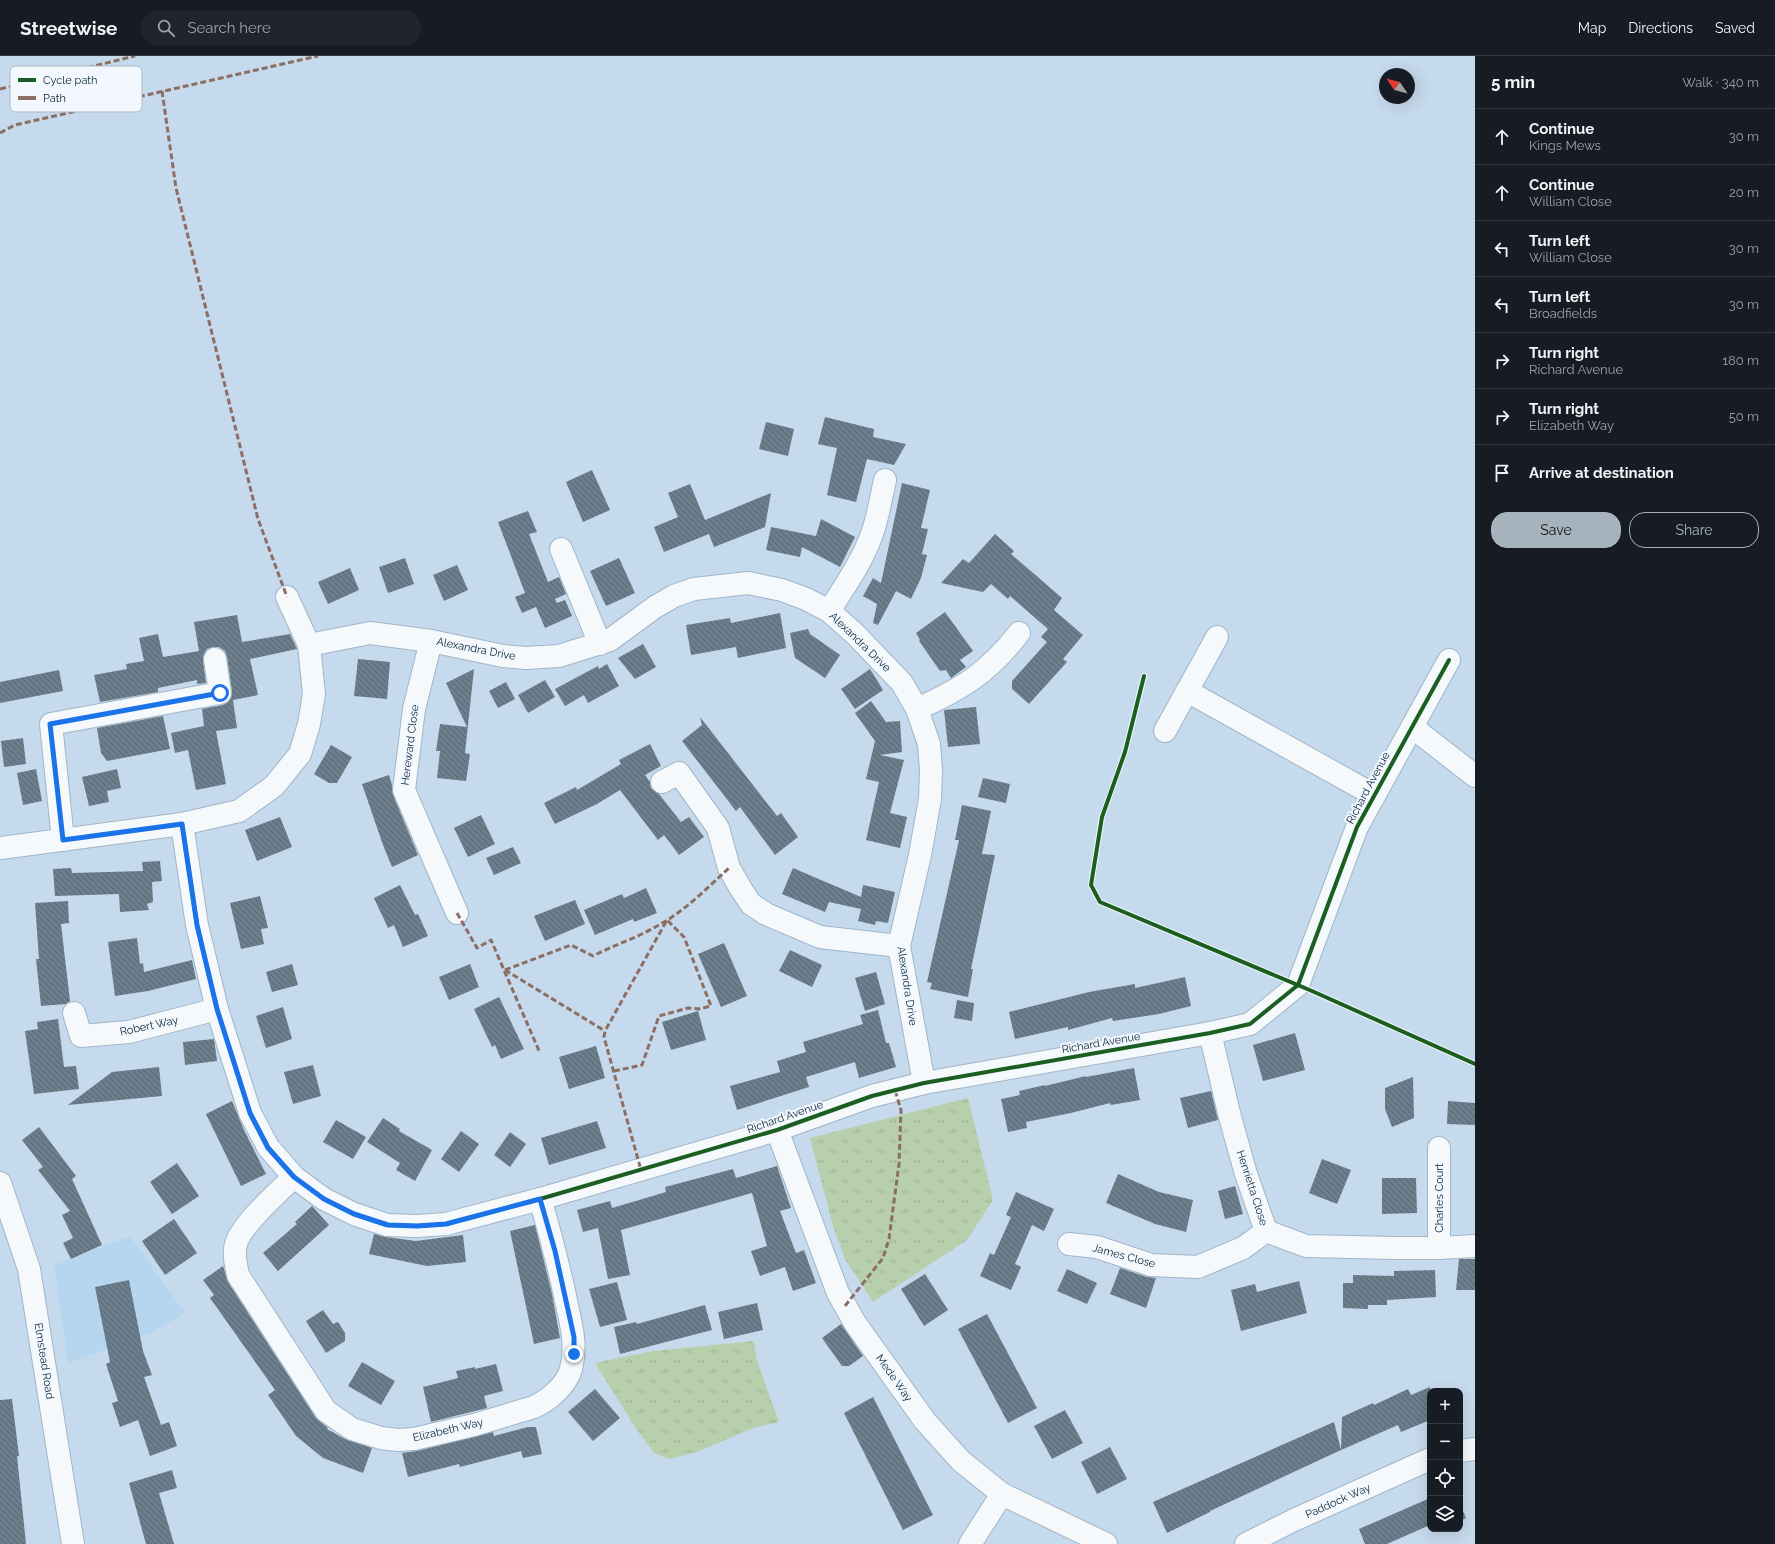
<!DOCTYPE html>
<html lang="en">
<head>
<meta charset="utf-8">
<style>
	:root { --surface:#171b24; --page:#20242c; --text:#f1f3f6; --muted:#9ea1a6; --line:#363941; --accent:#a6b3bc }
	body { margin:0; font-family:Raleway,sans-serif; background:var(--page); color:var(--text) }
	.controls { position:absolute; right:12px; bottom:12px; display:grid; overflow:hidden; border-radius:8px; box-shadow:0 4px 16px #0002 }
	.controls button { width:36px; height:36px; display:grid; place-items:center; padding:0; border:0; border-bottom:1px solid var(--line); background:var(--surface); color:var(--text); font:20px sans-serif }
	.compass { position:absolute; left:1379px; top:12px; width:36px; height:36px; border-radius:50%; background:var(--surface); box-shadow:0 4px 16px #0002; rotate:305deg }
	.stop { position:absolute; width:12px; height:12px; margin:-9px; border:3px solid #1a73e8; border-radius:50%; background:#fff }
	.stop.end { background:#1a73e8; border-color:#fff; box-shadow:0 1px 4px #0008 }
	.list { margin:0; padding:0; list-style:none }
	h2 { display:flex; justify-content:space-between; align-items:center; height:52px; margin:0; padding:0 16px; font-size:17px }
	h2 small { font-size:13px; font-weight:400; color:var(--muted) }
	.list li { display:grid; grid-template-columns:26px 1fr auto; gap:12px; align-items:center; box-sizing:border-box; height:56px; padding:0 16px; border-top:1px solid var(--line) }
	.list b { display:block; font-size:15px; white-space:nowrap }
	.list p { margin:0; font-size:13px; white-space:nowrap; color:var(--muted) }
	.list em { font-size:13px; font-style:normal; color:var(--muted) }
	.actions { display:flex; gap:8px; padding:12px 16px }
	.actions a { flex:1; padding:9px 0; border:1px solid var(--accent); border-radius:16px; text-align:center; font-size:14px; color:var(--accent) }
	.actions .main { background:var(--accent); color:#111 }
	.icon { flex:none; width:22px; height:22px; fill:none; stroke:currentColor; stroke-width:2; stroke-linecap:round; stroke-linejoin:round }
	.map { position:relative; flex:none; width:1475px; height:1488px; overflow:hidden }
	header { display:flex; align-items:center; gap:24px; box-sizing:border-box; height:56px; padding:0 20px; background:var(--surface); border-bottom:1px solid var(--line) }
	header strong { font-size:19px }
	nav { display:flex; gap:22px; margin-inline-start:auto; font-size:14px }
	.search { width:280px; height:36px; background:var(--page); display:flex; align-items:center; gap:10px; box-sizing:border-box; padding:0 14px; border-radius:22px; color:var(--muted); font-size:15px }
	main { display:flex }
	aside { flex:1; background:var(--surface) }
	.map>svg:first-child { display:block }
	.built { fill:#b6d6f0 }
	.park { fill:url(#park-tufts) }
	.building { fill:url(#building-back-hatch) }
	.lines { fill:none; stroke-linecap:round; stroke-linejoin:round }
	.minor-casing { stroke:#a0b5c7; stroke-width:24 }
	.tertiary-casing { stroke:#a0b5c7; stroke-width:24 }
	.minor { stroke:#f6f9fc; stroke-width:22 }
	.tertiary { stroke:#f6f9fc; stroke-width:22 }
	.quiet { stroke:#8d6e63; stroke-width:3; stroke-dasharray:6 3; stroke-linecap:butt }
	.cycleway-casing { stroke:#f2f8fd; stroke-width:6 }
	.cycleway { stroke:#1b5e20; stroke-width:4 }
	.route { stroke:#1a73e8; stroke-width:5 }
	.labels { text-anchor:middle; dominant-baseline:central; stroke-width:4; stroke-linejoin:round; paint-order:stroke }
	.street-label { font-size:11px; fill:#092437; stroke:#f2f8fd }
	.key { fill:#f2f8fd; stroke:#acb8c2; stroke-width:1 }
	.key-label { font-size:11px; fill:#092437 }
</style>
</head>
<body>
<header>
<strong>Streetwise</strong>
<div class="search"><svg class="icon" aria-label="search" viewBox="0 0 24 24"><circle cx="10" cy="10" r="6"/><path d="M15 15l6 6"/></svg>Search here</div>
<nav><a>Map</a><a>Directions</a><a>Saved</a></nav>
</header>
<main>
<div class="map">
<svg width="1475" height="1488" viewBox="0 0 1475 1488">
	<defs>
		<pattern id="park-tufts" width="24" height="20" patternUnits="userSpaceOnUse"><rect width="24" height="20" fill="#b7d0ab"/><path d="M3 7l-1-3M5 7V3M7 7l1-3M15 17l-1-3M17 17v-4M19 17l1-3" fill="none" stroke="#9cb294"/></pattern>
		<pattern id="building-back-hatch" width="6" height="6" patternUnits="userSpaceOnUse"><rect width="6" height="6" fill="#6c7e8c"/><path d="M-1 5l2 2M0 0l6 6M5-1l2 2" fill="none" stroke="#576773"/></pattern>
	</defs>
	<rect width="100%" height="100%" fill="#c5daec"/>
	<path class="built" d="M130 1180 185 1257 150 1277 68 1307 54 1209Z"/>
	<g class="park">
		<path d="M968 1042 993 1144 967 1184 873 1246 845 1203 833 1170 810 1082Z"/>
		<path d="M754 1285 757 1305 779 1366 753 1372 697 1396 669 1403 654 1397 637 1374 595 1307 653 1295Z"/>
	</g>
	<g class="building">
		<path d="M825 361 874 373 873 381 906 388 894 409 867 403 856 446 827 439 837 392 818 388Z"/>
		<path d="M766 366 794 373 788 400 759 393Z"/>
		<path d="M592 414 610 454 583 466 566 426Z"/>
		<path d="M902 427 930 434 921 472 928 473 922 498 927 499 921 522 911 543 896 535 878 569 873 567 877 548 863 540 873 522 881 527Z"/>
		<path d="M690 428 705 464 771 437 765 471 714 491 709 478 664 496 654 471 678 461 668 437Z"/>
		<path d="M528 455 537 476 529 478 548 526 559 521 566 538 555 543 557 547 565 544 572 560 545 572 536 551 522 557 515 541 525 537 498 466Z"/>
		<path d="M821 463 855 481 840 511 802 491 800 501 766 494 771 471 816 480Z"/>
		<path d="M995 478 1014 495 1011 498 1062 542 1054 554 1083 579 1063 603 1067 606 1029 648 1012 633V625L1047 586 1041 581 1048 573 1010 540 1008 543 991 528 983 536 941 527 963 503 969 507Z"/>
		<path d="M405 502 414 528 388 537 379 511Z"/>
		<path d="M619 502 635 537 606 550 590 515Z"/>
		<path d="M457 509 468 534 444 545 433 519Z"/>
		<path d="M350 512 359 534 328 548 318 526Z"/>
		<path d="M945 556 973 595 960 604 966 611 951 622 946 614 940 615 919 585 920 584 916 577Z"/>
		<path d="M780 557 786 592 738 602 736 591 691 599 686 569 730 562 731 567Z"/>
		<path d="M237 559 242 586 290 578 297 593 250 603 258 639 233 644 237 672 216 675 226 728 196 734 188 694 175 697 171 677 204 670 202 653 223 649 228 646 231 642 232 635 227 601 225 595 219 591H213L207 593 204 598 203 605 206 627 197 628V624L158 632V636L100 646 94 619 127 613 126 608 144 605 139 582 158 578 163 601 199 595 194 566Z"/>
		<path d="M808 573 810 578 840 599 825 622 795 602 790 577Z"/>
		<path d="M643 588 656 611 635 623 618 602Z"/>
		<path d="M358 603 390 606 387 643 354 640Z"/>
		<path d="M607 608 619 630 588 647 584 639 565 650 555 633 598 610 599 613Z"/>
		<path d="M474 613 465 697 470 698 466 725 437 722 440 695H436L440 668 467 671 446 627Z"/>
		<path d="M870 613 883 634 855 653 841 633Z"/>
		<path d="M59 614 63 635 0 647V626Z"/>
		<path d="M545 624 555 641 528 657 518 639Z"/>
		<path d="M506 626 515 643 498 652 489 635Z"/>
		<path d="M871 645 886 666 900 665 902 696 880 699 904 704 890 757 907 761 900 792 866 784 879 726 866 723 875 685 855 657Z"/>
		<path d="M976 651 980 688 948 691 944 654Z"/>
		<path d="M163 660 170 693 107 705 101 697 97 672Z"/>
		<path d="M700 661 777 760 781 757 798 781 775 799 740 751 736 755 682 685 702 669Z"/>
		<path d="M23 682 26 708 4 711 1 685Z"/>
		<path d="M650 688 661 710 645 719 650 726 651 732 659 738 681 766 689 761 704 781 679 799 664 779 658 784 620 734 597 748 555 768 544 747 576 731 577 734 621 708 619 704Z"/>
		<path d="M331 689 352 701 337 727H329L314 718Z"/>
		<path d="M36 713 42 745 23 749 17 717Z"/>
		<path d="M117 713 121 732 107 735 109 746 89 750 82 721Z"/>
		<path d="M389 719 392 729 393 739 418 799 392 811 383 789 362 728Z"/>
		<path d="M983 722 1010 728 1006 747 978 741Z"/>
		<path d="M962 749 991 755 982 798 995 799 971 913H973L968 941 930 933 932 927 927 926 959 784H955Z"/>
		<path d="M481 759 495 788 468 801 454 772Z"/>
		<path d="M280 761 292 791 257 805 245 774Z"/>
		<path d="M513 791 521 807 494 819 486 802Z"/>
		<path d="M160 805 162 825 152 826 153 846 147 848 149 854 120 856 119 838 55 840 53 813 71 812 72 817 143 815 142 806Z"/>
		<path d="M793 812 861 841 863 829 895 836 888 867 876 865 875 869 858 865 861 853 829 846 825 856 782 838Z"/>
		<path d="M400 829 415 859 418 858 428 880 403 891 394 869 388 872 374 842Z"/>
		<path d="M646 832 657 857 634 866 633 863 595 879 584 854 622 838 624 842Z"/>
		<path d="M260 840 268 872 261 873 264 888 241 893 230 847Z"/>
		<path d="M575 844 585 868 545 885 534 860Z"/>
		<path d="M68 845 69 867 61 868 70 945 66 948 41 950 36 903H39L35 847Z"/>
		<path d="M137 882 140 908 143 907 144 916 192 904 196 923 148 935 115 940 108 886Z"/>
		<path d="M724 887 747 940 721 951 698 898Z"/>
		<path d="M790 894 822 909 812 931 779 915Z"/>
		<path d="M292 908 298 929 272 936 266 916Z"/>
		<path d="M470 908 479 931 449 944 439 921Z"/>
		<path d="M876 916 885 948 865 955 855 922Z"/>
		<path d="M1185 921 1191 950 1159 958 1113 965 1112 962 1068 974V971L1015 983 1009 956 1089 936 1135 928V932Z"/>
		<path d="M499 941 524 993 501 1003 495 989 492 991 474 953Z"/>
		<path d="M957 944 974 947 972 965 954 962Z"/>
		<path d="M283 951 292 983 266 992 256 960Z"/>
		<path d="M878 954 886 987H889L896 1011 859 1022 855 1006 806 1021 809 1031 737 1054 730 1030 780 1016 777 1005 806 996 803 986 863 968 860 959Z"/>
		<path d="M698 955 706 984 671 994 662 966Z"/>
		<path d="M58 963 64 1011 76 1010 79 1033 34 1038 25 975 38 973 37 966Z"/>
		<path d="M1295 977 1305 1014 1263 1025 1253 989Z"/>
		<path d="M214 983 217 1005 185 1009 183 986Z"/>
		<path d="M596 990 605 1022 569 1033 559 1001Z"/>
		<path d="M313 1009 321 1040 293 1048 284 1016Z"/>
		<path d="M159 1011 162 1040 68 1049 112 1016Z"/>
		<path d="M1134 1012 1140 1044 1111 1049 1110 1047 1071 1057 1026 1066 1027 1072 1008 1076 1001 1043 1020 1039 1019 1035 1045 1029V1030L1086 1020V1021Z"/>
		<path d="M1413 1021 1414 1062 1392 1071 1385 1053V1032Z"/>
		<path d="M1211 1035 1218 1064 1188 1072 1180 1042Z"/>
		<path d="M232 1045 244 1074 266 1118 241 1130 206 1058Z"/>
		<path d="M1448 1045 1475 1047V1069L1447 1068Z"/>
		<path d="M383 1062 400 1073 399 1075 432 1094 415 1125 396 1114 400 1107 367 1086Z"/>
		<path d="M336 1064 366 1081 353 1103 323 1086Z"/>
		<path d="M597 1065 606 1092 549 1109 541 1082Z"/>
		<path d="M39 1071 76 1120 72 1123 102 1189 71 1203 63 1187 73 1182 62 1159 70 1155 38 1114 43 1111 22 1084Z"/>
		<path d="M461 1075 479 1088 459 1116 441 1103Z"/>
		<path d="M510 1076 526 1088 510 1111 494 1099Z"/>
		<path d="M1322 1103 1351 1114 1337 1148 1309 1137Z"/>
		<path d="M177 1107 199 1140 172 1158 150 1126Z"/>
		<path d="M777 1110 791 1152 780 1155 796 1197 804 1194 816 1227 793 1235 785 1211 760 1220 751 1195 767 1190 752 1137 621 1174 630 1219 608 1223 598 1172 583 1176 577 1154 610 1145 612 1152 666 1136 665 1131 733 1113 736 1122Z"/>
		<path d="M1118 1118 1159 1136 1193 1144 1186 1176 1155 1168 1106 1147Z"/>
		<path d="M1382 1122H1416L1417 1157 1382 1158Z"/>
		<path d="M1235 1130 1243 1158 1225 1163 1218 1135Z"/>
		<path d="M1016 1136 1054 1153 1044 1175 1032 1169 1015 1208 1021 1211 1011 1234 980 1220 990 1197 994 1199 1011 1161 1006 1159Z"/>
		<path d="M312 1150 329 1169 278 1215 263 1197 297 1168 295 1166Z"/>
		<path d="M174 1163 197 1197 165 1219 142 1185Z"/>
		<path d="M535 1169 552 1238 560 1282 534 1288 510 1175Z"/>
		<path d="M374 1178 386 1181 416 1185 463 1179 466 1206 427 1210 369 1198Z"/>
		<path d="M1459 1203H1475V1234H1456Z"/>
		<path d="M223 1210 228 1226 316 1362 328 1372 327 1373 345 1383 372 1392 363 1417 323 1402 296 1380 268 1339 275 1334 210 1242 214 1239 203 1224Z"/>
		<path d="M1120 1212 1147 1221 1156 1222 1146 1252 1110 1238Z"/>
		<path d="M1067 1213 1097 1227 1087 1248 1057 1235Z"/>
		<path d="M1435 1214 1436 1241 1387 1244V1249H1368V1253L1343 1252V1227H1353V1219L1394 1220V1215Z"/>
		<path d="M925 1218 948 1254 924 1270 901 1233Z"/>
		<path d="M129 1224 143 1295 152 1319 144 1321 161 1369 169 1366 177 1390 150 1400 138 1364 120 1371 112 1347 118 1345 106 1308 110 1306 95 1231Z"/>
		<path d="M1299 1225 1307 1257 1241 1275 1231 1234 1255 1228 1257 1236Z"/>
		<path d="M617 1226 627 1264 600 1271 589 1233Z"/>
		<path d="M757 1247 763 1274 724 1283 718 1256Z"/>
		<path d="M705 1249 712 1274 620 1298 614 1271 636 1266 637 1268Z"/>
		<path d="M323 1254 333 1268 338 1266 345 1277V1285L326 1297 306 1265Z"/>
		<path d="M987 1258 1037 1352 1008 1367 958 1273Z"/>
		<path d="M841 1268 863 1300 849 1310H842L822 1282Z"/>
		<path d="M362 1306 395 1325 381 1349 348 1330Z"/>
		<path d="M496 1308 503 1335 484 1340 487 1352 431 1366 423 1331 458 1322 456 1315 475 1311V1313Z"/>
		<path d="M1430 1331V1364L1401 1376 1398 1369 1341 1394 1342 1361 1373 1347 1374 1349 1408 1333 1411 1339Z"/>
		<path d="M595 1333 620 1362 593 1385 568 1356Z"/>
		<path d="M873 1341 933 1459 903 1474 844 1357Z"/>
		<path d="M12 1343 19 1400H17L26 1488H0V1344Z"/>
		<path d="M1065 1354 1083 1387 1052 1403 1034 1370Z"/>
		<path d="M1334 1366 1341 1394 1210 1455V1456L1167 1477 1153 1446Z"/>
		<path d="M528 1371H536L542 1398 523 1402 521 1395 460 1411 459 1408 408 1421 402 1397 417 1395 493 1376 494 1380Z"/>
		<path d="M1110 1391 1127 1423 1097 1438 1081 1406Z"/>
		<path d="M172 1414 177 1432 159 1437 174 1488H146L129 1427Z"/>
		<path d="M1430 1442V1469L1387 1488H1365L1359 1473Z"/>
		<path d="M1460 1448 1466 1462 1460 1465Z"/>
	</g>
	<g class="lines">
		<defs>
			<g id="minor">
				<path d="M561 493 600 588"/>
				<path d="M829 555C845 530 862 506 872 478 878 461 881 442 885 424"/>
				<path d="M431 585 414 653 404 734 457 857"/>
				<path d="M309 589 370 577 431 585 503 600 526 602 559 600 610 584 655 551 674 540 694 533 748 527 782 534 806 543 829 555 855 578 902 627 917 653 929 688 931 714 930 743 920 799 899 890 924 1027"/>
				<path d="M1187 635 1374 739"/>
				<path d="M917 653C962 633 989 616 1019 577"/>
				<path d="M1412 671 1475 720"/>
				<path d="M1165 675 1217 581"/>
				<path d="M662 726 679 717 718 772 729 812 741 833 751 848 766 858 820 881 899 890"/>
				<path d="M182 768 197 869 217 953 250 1057 268 1091 294 1121 324 1143 354 1158 387 1169 417 1170 446 1168 540 1143 777 1074 872 1040 924 1027 1210 977 1250 968 1298 929 1357 771 1449 604"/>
				<path d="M63 784 51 668 220 637 215 603"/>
				<path d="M0 792 182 768 239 755 274 730 300 698 309 668 314 638 309 589 287 541"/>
				<path d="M74 957 81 980 129 976 217 953"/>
				<path d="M1210 977 1230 1061 1246 1118 1266 1175 1306 1190 1396 1192H1439L1475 1190"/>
				<path d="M777 1074 838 1237 855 1267 925 1365 961 1405 1002 1438 1106 1488"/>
				<path d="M294 1121C279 1135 241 1169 236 1188 233 1198 236 1209 238 1219L326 1355 352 1373 381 1382 398 1384 414 1383 474 1369 534 1351C549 1344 566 1330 571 1313 578 1286 569 1261 564 1235 557 1204 549 1173 540 1143"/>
				<path d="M1069 1188 1097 1191 1151 1209 1198 1211 1243 1192 1266 1175"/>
				<path d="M1439 1192V1092"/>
				<path d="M1460 1395 1475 1393"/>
				<path d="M970 1488 1002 1438"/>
				<path d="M1246 1488 1294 1464 1430 1403"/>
			</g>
			<path id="tertiary" d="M0 1127 29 1213 73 1488"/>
		</defs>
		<use href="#minor" class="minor-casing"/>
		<use href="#tertiary" class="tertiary-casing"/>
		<use href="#minor" class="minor"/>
		<use href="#tertiary" class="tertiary"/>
		<g class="quiet">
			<path d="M0 33 135 0"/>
			<path d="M162 35 176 132 258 463 287 541"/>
			<path d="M0 77 15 69 318 0"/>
			<path d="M457 857 477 892 491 884 540 997"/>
			<path d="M505 914 571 889 593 900C614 889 637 882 657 870 684 856 707 832 729 812"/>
			<path d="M505 914 605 975"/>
			<path d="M614 1015 642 1009 659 960 688 952 699 953 711 950 684 881 667 864 605 975 604 981 641 1114"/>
			<path d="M845 1250 883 1202 889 1183 899 1108 901 1054 895 1034"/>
		</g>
		<defs>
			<g id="cycleway">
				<path d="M1144 620 1125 696 1102 761 1091 829 1100 846 1312 935 1475 1008"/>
				<path d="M182 768 197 869 217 953 250 1057 268 1091 294 1121 324 1143 354 1158 387 1169 417 1170 446 1168 540 1143 777 1074 872 1040 924 1027 1210 977 1250 968 1298 929 1357 771 1449 604"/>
			</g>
		</defs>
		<use href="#cycleway" class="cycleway-casing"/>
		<use href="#cycleway" class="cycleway"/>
	</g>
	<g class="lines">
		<path class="route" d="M220 637 50 668 63 784 182 768 197 869 217 953 250 1057 268 1092 294 1121 324 1143 354 1158 388 1169 417 1170 446 1168 540 1143 555 1195 574 1281V1298"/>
	</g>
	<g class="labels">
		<g class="street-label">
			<text transform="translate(860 586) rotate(44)">Alexandra Drive</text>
			<text transform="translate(476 593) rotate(11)">Alexandra Drive</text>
			<text transform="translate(410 689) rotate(-83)">Hereward Close</text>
			<text transform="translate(1368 732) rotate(-62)">Richard Avenue</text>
			<text transform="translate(907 930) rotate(81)">Alexandra Drive</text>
			<text transform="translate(149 970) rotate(-12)">Robert Way</text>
			<text transform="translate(1101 987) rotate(-10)">Richard Avenue</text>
			<text transform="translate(785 1061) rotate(-19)">Richard Avenue</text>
			<text transform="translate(1252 1132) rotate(72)">Henrietta Close</text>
			<text transform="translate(1439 1142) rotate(-90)">Charles Court</text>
			<text transform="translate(1124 1200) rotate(15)">James Close</text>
			<text transform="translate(44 1305) rotate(81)">Elmstead Road</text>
			<text transform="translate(894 1322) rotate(55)">Mede Way</text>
			<text transform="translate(448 1374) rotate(-13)">Elizabeth Way</text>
			<text transform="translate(1338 1445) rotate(-24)">Paddock Way</text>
		</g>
	</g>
	<rect x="10" y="10" width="132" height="46" rx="6" class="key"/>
	<rect x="18" y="22" width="18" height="4" fill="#1b5e20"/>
	<rect x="18" y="40" width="18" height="4" fill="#8d6e63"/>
	<g class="key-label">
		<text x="43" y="28">Cycle path</text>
		<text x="43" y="46">Path</text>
	</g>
</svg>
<div class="controls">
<button>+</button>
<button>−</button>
<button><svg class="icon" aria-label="locate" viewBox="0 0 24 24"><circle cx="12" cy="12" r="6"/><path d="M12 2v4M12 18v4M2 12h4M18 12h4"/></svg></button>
<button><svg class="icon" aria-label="layers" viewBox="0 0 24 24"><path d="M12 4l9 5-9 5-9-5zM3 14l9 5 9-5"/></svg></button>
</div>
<svg class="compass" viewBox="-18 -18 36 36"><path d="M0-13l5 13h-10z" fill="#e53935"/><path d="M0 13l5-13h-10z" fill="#9ea1a6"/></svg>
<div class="stop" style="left:220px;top:637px"></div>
<div class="stop end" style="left:574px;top:1298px"></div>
</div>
<aside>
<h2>5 min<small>Walk · 340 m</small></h2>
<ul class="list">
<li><svg class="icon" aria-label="ahead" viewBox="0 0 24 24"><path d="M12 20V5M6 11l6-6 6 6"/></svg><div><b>Continue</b><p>Kings Mews</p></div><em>30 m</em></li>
<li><svg class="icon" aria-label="ahead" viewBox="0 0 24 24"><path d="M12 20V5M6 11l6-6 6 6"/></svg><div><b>Continue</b><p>William Close</p></div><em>20 m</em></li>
<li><svg class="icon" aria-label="left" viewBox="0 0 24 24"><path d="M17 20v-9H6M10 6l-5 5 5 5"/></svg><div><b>Turn left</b><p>William Close</p></div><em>30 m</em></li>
<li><svg class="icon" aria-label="left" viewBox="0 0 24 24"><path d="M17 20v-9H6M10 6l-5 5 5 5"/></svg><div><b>Turn left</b><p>Broadfields</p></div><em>30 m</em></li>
<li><svg class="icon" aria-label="right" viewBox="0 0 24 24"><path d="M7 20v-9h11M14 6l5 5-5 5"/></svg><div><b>Turn right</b><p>Richard Avenue</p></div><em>180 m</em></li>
<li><svg class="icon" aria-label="right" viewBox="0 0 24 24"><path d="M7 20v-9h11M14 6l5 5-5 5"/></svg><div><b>Turn right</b><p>Elizabeth Way</p></div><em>50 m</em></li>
<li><svg class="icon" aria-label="arrive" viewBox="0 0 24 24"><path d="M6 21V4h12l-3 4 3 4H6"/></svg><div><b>Arrive at destination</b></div></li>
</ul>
<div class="actions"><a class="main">Save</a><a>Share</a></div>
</aside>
</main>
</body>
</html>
